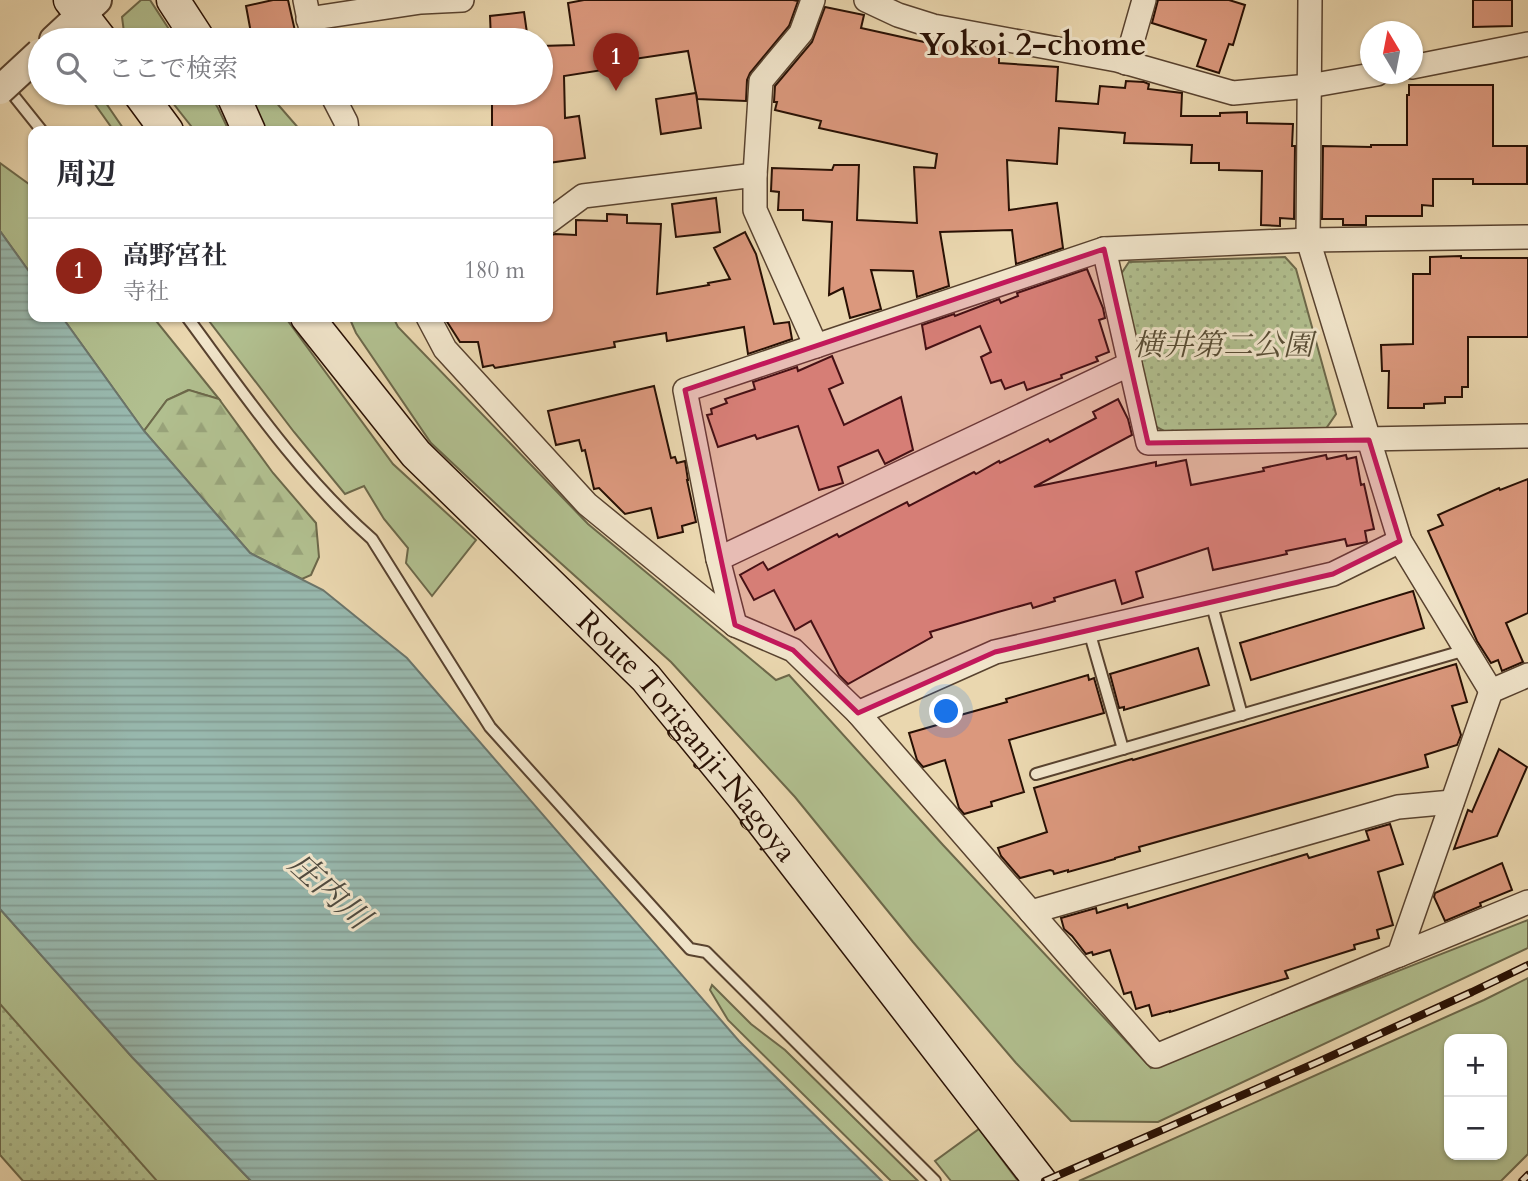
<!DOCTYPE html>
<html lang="ja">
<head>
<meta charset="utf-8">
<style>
	:root { --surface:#fff; --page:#f7f7f7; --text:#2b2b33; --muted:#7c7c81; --line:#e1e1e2; --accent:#8f2418 }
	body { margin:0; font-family:Cardo,"Noto Serif JP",serif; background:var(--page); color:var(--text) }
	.controls { position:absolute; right:21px; bottom:21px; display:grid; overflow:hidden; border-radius:14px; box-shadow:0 2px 5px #0004 }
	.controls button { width:63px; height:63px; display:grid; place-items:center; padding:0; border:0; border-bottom:2px solid var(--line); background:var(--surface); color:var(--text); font:35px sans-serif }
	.compass { position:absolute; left:1360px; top:21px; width:63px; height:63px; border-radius:50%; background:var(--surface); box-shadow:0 2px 5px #0004; rotate:350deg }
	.you { position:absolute; left:947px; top:712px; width:24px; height:24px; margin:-18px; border:5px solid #fff; border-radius:50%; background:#1a73e8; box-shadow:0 0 0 10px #1a73e833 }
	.badge { display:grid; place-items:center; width:46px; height:46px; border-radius:50%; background:var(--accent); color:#fff; font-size:23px; font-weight:700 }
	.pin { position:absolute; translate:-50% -58px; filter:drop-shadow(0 2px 4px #0008) }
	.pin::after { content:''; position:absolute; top:37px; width:24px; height:21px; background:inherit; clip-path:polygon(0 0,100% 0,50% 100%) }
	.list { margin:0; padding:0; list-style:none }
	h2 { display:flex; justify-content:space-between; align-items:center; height:91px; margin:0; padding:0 28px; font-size:30px }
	h2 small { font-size:23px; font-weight:400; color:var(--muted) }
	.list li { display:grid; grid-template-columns:46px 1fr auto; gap:21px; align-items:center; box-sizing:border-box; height:105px; padding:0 28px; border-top:2px solid var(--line) }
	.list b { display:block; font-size:26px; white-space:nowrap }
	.list p { margin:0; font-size:23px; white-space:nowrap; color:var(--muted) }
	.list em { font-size:23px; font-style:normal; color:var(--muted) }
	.icon { flex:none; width:38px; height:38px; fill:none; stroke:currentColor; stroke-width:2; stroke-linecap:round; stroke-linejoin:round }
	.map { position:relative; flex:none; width:1528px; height:1181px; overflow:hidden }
	.search { position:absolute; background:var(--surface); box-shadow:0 2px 5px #0004; left:28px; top:28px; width:525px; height:77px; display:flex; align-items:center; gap:18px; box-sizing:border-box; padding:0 24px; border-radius:38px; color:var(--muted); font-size:26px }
	.panel { position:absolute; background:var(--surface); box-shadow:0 2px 5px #0004; left:28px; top:126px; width:525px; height:196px; border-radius:14px }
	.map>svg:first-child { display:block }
	.grass { fill:#b1bf8f; stroke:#6c684a; stroke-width:2; fill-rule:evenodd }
	.forest { fill:url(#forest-firs); stroke:#6c684a; stroke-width:2 }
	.park { fill:url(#park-dots); stroke:#6c684a; stroke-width:2 }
	.water { fill:url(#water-rules); stroke:#6b756b; stroke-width:2 }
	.building { fill:#db987d; stroke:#281004; stroke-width:2 }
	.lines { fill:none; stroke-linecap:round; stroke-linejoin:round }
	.service-casing { stroke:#58422f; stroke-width:14 }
	.minor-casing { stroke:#58422f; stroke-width:26 }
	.tertiary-casing { stroke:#58422f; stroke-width:32 }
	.secondary-casing { stroke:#281004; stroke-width:35 }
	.service { stroke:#f1e5cb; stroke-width:10 }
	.minor { stroke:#f1e5cb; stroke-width:23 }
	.tertiary { stroke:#f1e5cb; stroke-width:28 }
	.secondary { stroke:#f1e5cb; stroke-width:32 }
	.rail-casing { stroke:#281004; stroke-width:8 }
	.rail { stroke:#f1e5cb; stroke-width:5; stroke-dasharray:16; stroke-linecap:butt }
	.tertiary-bridge-casing { stroke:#58422f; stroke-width:32; stroke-linecap:butt }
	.tertiary-bridge { stroke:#f1e5cb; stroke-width:28 }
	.marked { fill:#c2185b; fill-opacity:0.2; stroke:#c2185b; stroke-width:5; stroke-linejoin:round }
	.labels { text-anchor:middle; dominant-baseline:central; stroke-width:6; stroke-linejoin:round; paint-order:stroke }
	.park-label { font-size:30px; font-style:italic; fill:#584d35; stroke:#f1e5cb }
	.street-label { font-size:30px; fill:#281004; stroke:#f1e5cb }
	.neighbourhood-label { font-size:32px; font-weight:bold; fill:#281004; stroke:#f1e5cb }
	.water-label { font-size:32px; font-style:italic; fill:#4f4b40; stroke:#f1e5cb }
</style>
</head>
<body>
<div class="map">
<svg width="1528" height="1181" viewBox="0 0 1528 1181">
	<defs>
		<pattern id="forest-firs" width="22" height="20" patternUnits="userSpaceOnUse" patternTransform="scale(1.75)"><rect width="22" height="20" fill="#b1bf8f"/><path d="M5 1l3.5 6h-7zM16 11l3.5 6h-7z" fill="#98a37a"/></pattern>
		<pattern id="park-dots" width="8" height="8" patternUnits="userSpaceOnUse" patternTransform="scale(1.75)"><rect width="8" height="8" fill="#b1bf8f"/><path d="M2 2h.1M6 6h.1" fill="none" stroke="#98a37a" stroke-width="1.8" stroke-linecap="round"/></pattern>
		<pattern id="water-rules" width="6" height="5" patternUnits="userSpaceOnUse" patternTransform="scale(1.75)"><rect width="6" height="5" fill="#98b9af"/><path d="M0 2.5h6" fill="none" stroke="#839e95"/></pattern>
	</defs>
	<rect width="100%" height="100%" fill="#ead7af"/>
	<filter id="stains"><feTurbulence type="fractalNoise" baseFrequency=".00286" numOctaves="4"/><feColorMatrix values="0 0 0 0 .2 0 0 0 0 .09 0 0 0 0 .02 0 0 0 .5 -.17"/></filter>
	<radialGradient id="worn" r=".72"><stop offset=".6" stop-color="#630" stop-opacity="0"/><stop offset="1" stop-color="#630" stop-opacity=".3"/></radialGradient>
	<g class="grass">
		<path d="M141 0H150L176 40H125L122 17Z"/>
		<path d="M87 93H99L125 131H114Z"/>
		<path d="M165 93H209L218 108 229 131H195Z"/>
		<path d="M247 93H268L301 131H266Z"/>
		<path d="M0 163 33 187V277L0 231Z"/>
		<path d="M62 317H153L219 399 188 390 167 400 144 431Z"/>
		<path d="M206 317H285L393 464 476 540 432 596 406 563 408 548 384 519 364 486 345 494 294 432Z"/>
		<path d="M349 317H393L398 327 588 524 776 680 789 675 943 845 1151 1068 1528 920V948L1158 1122 1071 1121 1016 1063 913 942 795 797 671 662 526 532 431 443 356 333Z"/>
		<path d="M0 909 132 1057 251 1181H155L0 1006Z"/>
		<path d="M1528 978V1154L1501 1181H1079L1484 1000ZM1449 1039H1502V1155H1449Z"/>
		<path d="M712 985 751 1024 785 1050 918 1181H891L728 1020 710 990Z"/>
		<path d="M979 1129 1018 1181H951L935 1161Z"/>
	</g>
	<path class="forest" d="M189 390 219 399 273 473 316 523 319 557 311 575 302 579 250 553 144 431 167 400Z"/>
	<g class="park">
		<path d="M1285 257 1296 269 1336 414 1325 430 1164 431 1153 425 1119 277 1129 262Z"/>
		<path d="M0 1004 157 1181H23L0 1155Z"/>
	</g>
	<path class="water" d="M0 231 33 277V317H62L144 431 250 553 323 590 407 658 739 1041 882 1181H251L132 1057 0 909Z"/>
	<g class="building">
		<path d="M273 0H288L295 31 285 34 286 40H264L262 30 251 33 246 6Z"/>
		<path d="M584 0H793L798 1 789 26 750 73 747 80 746 101 697 99 688 51 627 60 628 66 564 76 565 118 579 116 585 158 548 163V131H492V93H541V46L574 45 568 3Z"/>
		<path d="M1158 0H1229L1245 5 1233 45 1229 44 1219 73 1197 66 1206 40 1152 23Z"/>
		<path d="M1473 0H1512V26L1473 27Z"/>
		<path d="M825 7 864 15 861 28 938 45 940 41 999 52V63L1058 67 1056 101 1098 104 1100 86 1125 88 1126 81 1144 82 1149 84 1148 89 1182 93 1181 116H1220V113L1247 112V123L1293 124 1292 146H1295L1294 219 1280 218V226L1261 225 1262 171 1219 170V163H1191L1192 145 1124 143 1125 133 1059 128 1057 164 1007 160 1009 210 1057 203 1063 248 1016 264 1012 230 940 232 949 286 917 297 913 271 871 270 881 309 850 318 843 288 829 295 832 222 803 220V210H778L779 192 771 191 772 168 832 170 834 165H859L857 220 917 223 914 167 935 168 937 154 819 128 821 121 775 110 777 102H774L775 86 812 42Z"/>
		<path d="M524 12 528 40H491L490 16Z"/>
		<path d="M1409 85H1493V146H1527V184H1473V179H1433V206L1422 205V216H1366V225H1343V219H1322L1323 146 1371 147V145H1407V95H1409Z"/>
		<path d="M696 93 701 128 661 134 656 99Z"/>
		<path d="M716 198 720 232 676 237 672 204Z"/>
		<path d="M607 214 627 215V223L661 224 657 294 709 285 708 283 730 279 714 248 745 232 756 254 774 324 789 322 792 339 748 354 744 327 667 341 666 333 614 342 615 347 495 368 493 365 483 367 478 342H460L444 317H548V236L555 234 576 235V220L607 221Z"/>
		<path d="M1461 256V258H1528V337H1468V387H1462V397H1445V403L1424 404V408H1388L1389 371H1382L1381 345 1413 344V274H1430V257Z"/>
		<path d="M1087 269 1103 308 1105 318 1099 320 1109 352 1096 357 1098 361 1061 375 1062 378 1027 390 1024 382 1005 389 1001 380 991 383 981 357 991 352 980 326 926 349 922 325 954 314 955 316 999 299 1001 303 1018 296 1017 293Z"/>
		<path d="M832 356 843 383 829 389 844 425 901 397 913 450 885 464 878 450 838 467 843 483 819 490 798 426 757 439 755 435 718 447 707 415 712 414 711 409 727 403 725 399 755 389 753 382 797 367 798 371Z"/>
		<path d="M654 386 671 458 675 457 677 463 685 461 688 480H687L696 522 682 526 683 532 658 538 651 508 625 514 599 488 594 489 585 450 582 451 579 440 556 445 548 411Z"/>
		<path d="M1118 399 1128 419 1132 435 1034 487 1156 462V466L1186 460 1191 485 1264 471 1263 468 1326 455 1327 459 1346 455 1347 459 1356 457 1361 485 1364 484 1374 529 1365 531 1367 542 1347 546 1345 539 1286 551 1287 554 1213 570 1208 548 1136 572 1143 597 1122 604 1115 580 1054 598 1055 601 1033 608 1031 603 998 612 930 632 932 637 848 684 839 675 811 621 795 630 774 590 754 600 740 575 763 562 768 570 837 534 839 537 907 502 909 506 974 472 976 474 999 461 1000 463 1048 439 1050 442 1096 418 1093 412Z"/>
		<path d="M1528 479V613L1506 623 1523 662 1502 671 1498 660 1491 663 1477 641 1428 531 1443 525 1438 515 1499 488 1500 490Z"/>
		<path d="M1413 591 1424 628 1251 680 1240 643Z"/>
		<path d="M1198 648 1209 685 1124 710V707L1119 708 1110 674Z"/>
		<path d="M1456 664 1467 702 1452 706 1461 735 1457 745 1425 755 1428 767 1171 838 1139 847 1140 851 1115 858V859L1068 872V870L1054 874 1053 871 1050 870 1020 878 1001 856 998 848 1047 832 1034 788 1132 759 1133 760Z"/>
		<path d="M1088 675 1089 680 1094 678 1104 713 1009 740 1024 792 991 802 992 806 964 814 959 808 945 760 923 767 917 760 909 733 958 719 957 716 1007 702 1006 699Z"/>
		<path d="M1499 749 1527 767 1497 836 1454 849 1468 810 1472 812Z"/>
		<path d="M1390 824 1403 864 1378 872 1393 925 1377 930 1379 938 1354 945 1355 949 1285 971 1288 978 1170 1012V1011L1152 1016 1149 1005 1136 1009 1131 992 1124 994 1110 950 1093 955 1092 952 1086 954 1072 936 1064 929 1061 918 1096 908 1097 913 1127 904 1128 908 1307 854 1309 858 1369 840 1366 831Z"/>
		<path d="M1502 863 1512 890 1480 903 1481 906 1445 921 1434 897 1435 893Z"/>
	</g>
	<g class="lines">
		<defs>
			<g id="service">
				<path d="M6 86 42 131"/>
				<path d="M187 317C244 394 299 475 372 539L490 727 690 949 706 952 935 1181"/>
				<path d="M1211 602 1242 715"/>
				<path d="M1089 631 1123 749"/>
				<path d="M1036 774 1466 650"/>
			</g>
			<g id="minor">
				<path d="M305 0 313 40"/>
				<path d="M813 0 801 33 761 81 755 175V210L816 346"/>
				<path d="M866 0 898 15 933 26 1117 60 1233 93 1309 86 1377 74"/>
				<path d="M1310 0 1308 240 1400 541 1491 691"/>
				<path d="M308 19 421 2 462 0"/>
				<path d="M1126 63 1144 0"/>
				<path d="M1412 67 1528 44"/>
				<path d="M331 93 346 122 347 131"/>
				<path d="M548 222 583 196 755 175"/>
				<path d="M1104 249 1148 443 1528 436"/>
				<path d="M428 317 445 349 587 504 735 625 793 650 858 713"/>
				<path d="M1400 541 1333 574 995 652 858 713 1156 1056 1399 955 1491 691 1528 675"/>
				<path d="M718 559 1130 364"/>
				<path d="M735 625 718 559 685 390 1104 249 1308 240 1528 237"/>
				<path d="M1031 912 1398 807 1452 802"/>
				<path d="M1399 955 1528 902"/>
			</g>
			<path id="tertiary" d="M54 40 97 0"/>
			<g id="secondary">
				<path d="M70 0 101 40"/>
				<path d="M173 0 199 40"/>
				<path d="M139 93 167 131"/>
				<path d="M232 93 249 131"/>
				<path id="s1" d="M307 317 416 454 646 678 745 799 1040 1181"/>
			</g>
		</defs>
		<use href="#service" class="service-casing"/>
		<use href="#minor" class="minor-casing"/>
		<use href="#tertiary" class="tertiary-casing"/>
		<use href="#secondary" class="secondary-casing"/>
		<use href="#service" class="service"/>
		<use href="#minor" class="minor"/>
		<use href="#tertiary" class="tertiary"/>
		<use href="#secondary" class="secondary"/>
		<defs>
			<g id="rail">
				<path d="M1045 1181 1318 1062 1472 992 1528 965"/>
				<path d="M1522 1181 1528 1175"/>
			</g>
		</defs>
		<use href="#rail" class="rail-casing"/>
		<use href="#rail" class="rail"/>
		<defs>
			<path id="tertiary-bridge" d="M0 90 40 53"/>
		</defs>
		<use href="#tertiary-bridge" class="tertiary-bridge-casing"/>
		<use href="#tertiary-bridge" class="tertiary-bridge"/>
	</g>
	<path class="marked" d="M1104 249 1148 443 1369 440 1400 541 1333 574 995 652 858 713 793 650 735 625 685 390Z"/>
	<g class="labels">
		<g class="park-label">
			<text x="1223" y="345">横井第二公園</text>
		</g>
		<g class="street-label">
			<text stroke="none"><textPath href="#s1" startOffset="567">Route Toriganji-Nagoya</textPath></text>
		</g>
		<g class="neighbourhood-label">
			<text x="1033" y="45">Yokoi 2-chome</text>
		</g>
		<g class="water-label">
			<text transform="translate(329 891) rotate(42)">庄内川</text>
		</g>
	</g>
	<rect width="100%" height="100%" filter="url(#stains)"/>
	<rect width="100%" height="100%" fill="url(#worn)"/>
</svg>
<div class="controls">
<button>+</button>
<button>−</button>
</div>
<svg class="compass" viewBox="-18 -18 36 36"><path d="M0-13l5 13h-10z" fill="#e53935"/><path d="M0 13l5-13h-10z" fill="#7c7c81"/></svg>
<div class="you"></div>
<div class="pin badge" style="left:616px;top:91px">1</div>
<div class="search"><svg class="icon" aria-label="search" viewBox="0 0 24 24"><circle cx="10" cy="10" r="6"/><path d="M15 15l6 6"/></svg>ここで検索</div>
<section class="panel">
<h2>周辺<small></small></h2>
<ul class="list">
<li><span class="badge">1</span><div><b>高野宮社</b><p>寺社</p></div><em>180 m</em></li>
</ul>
</section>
</div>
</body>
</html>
